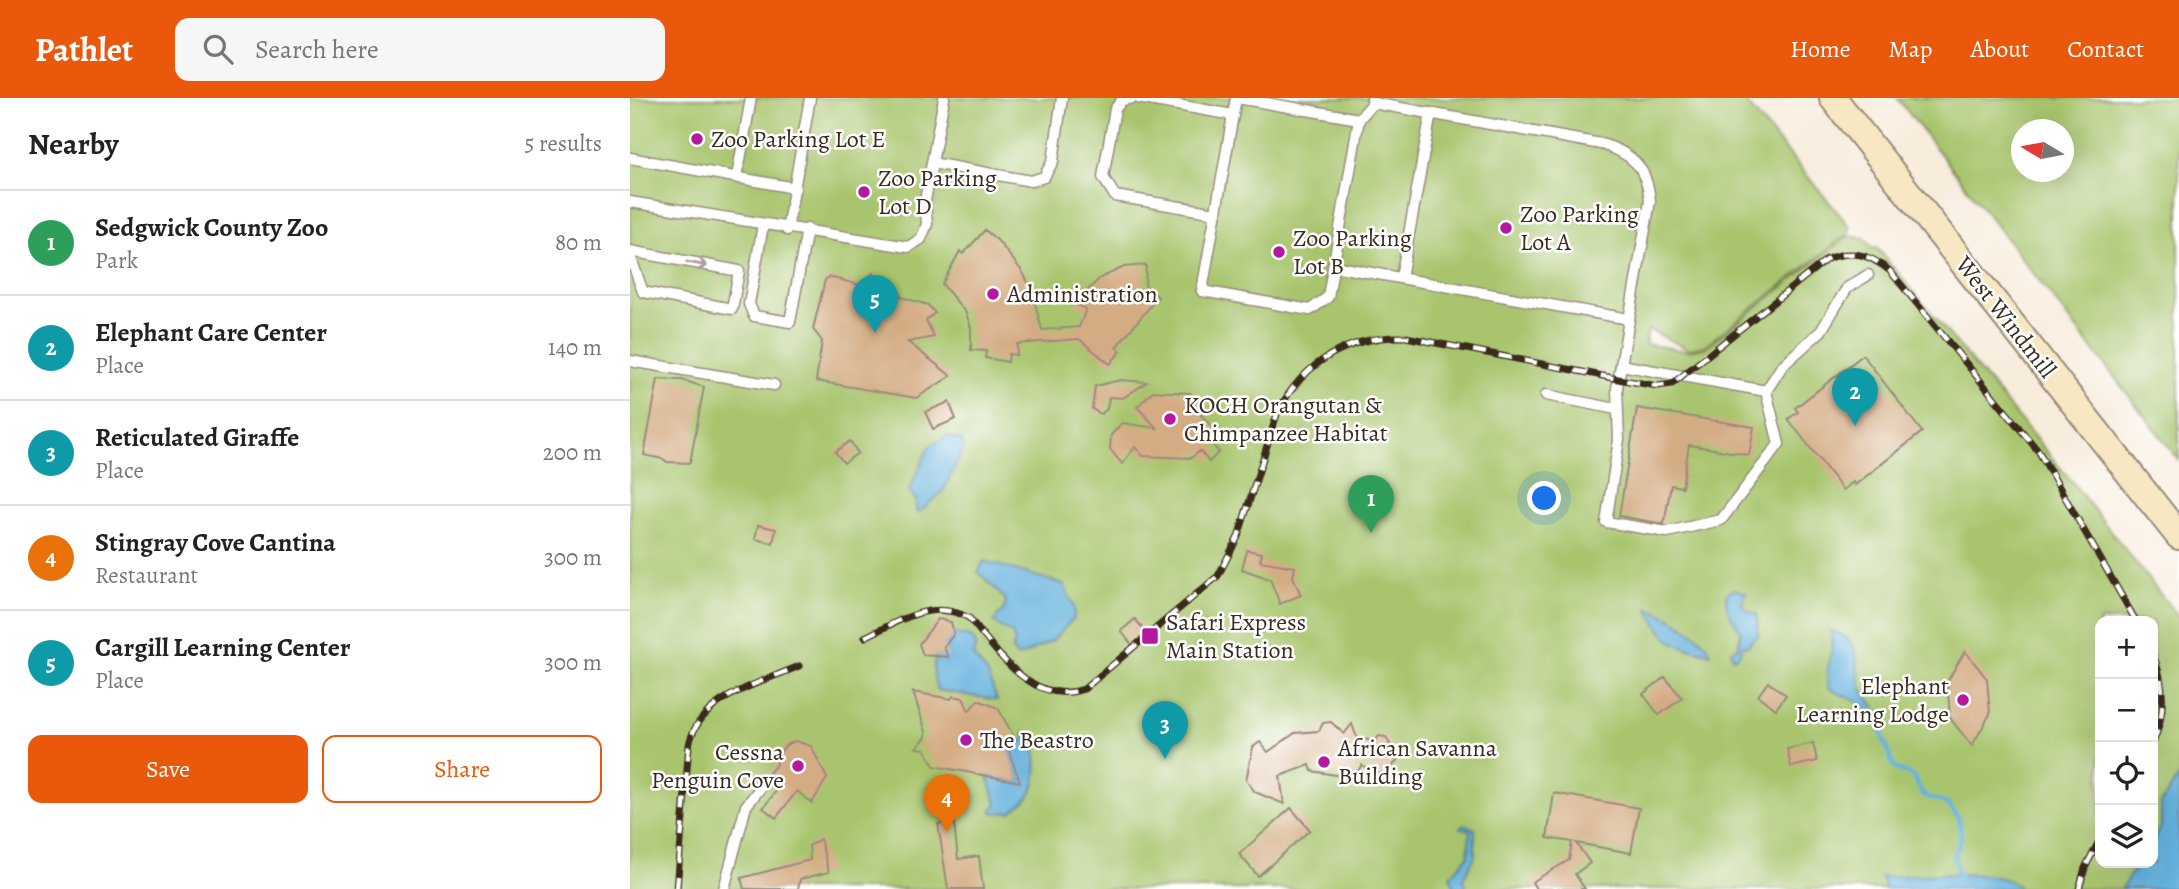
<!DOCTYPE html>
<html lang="en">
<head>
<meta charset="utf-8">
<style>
	:root { --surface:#fff; --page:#f6f6f6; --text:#222; --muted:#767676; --line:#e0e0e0; --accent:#ea580c }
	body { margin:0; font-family:Alegreya,serif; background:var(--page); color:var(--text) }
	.controls { position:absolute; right:21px; bottom:21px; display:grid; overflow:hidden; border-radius:14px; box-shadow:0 7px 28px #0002 }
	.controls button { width:63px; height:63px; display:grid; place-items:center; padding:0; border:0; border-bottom:2px solid var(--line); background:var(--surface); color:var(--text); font:35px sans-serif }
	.compass { position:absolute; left:1381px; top:21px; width:63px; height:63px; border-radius:50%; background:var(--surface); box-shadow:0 7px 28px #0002; rotate:280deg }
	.you { position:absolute; left:915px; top:401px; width:24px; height:24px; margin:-18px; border:5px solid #fff; border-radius:50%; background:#1a73e8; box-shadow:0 0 0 10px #1a73e833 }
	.badge { display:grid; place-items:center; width:46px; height:46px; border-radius:50%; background:var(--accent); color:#fff; font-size:23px; font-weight:700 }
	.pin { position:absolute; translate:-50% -58px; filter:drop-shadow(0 2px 4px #0008) }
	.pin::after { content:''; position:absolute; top:37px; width:24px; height:21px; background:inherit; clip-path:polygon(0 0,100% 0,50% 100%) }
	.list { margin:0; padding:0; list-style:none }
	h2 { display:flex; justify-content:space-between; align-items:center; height:91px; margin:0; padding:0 28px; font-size:30px }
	h2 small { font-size:23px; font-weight:400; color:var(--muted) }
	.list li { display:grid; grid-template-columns:46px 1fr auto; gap:21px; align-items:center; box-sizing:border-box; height:105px; padding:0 28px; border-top:2px solid var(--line) }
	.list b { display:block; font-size:26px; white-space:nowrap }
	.list p { margin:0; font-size:23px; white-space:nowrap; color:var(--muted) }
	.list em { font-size:23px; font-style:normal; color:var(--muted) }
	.actions { display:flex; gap:14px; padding:21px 28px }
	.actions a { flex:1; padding:16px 0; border:2px solid var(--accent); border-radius:14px; text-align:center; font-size:24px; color:var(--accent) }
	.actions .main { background:var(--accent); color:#fff }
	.icon { flex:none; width:38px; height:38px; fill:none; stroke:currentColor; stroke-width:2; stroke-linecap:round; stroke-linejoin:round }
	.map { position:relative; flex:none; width:1549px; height:791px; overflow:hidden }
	header { display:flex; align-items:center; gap:42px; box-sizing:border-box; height:98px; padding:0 35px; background:var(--accent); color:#fff }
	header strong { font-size:33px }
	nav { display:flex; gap:38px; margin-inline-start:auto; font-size:24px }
	.search { width:490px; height:63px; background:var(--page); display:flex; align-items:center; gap:18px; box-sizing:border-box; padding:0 24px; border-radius:14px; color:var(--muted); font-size:26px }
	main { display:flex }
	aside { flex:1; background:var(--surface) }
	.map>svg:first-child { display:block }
	.green { fill:#a8c56d; stroke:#727846; stroke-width:2; fill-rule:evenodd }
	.water { fill:#64b1dd; stroke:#506e7e; stroke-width:2 }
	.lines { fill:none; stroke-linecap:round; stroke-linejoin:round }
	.stream { stroke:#64b1dd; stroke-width:4.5 }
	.building { fill:#d4ac83 }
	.lane-casing { stroke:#9a8b7d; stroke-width:13 }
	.secondary-casing { stroke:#9a8b7d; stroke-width:30 }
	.lane { stroke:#fff; stroke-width:10 }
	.secondary { stroke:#f7e8c3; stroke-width:26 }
	.rail-casing { stroke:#3b2a1e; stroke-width:7 }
	.rail { stroke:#fff; stroke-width:4.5; stroke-dasharray:13; stroke-linecap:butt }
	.oneway { stroke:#a79f9a }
	.poi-dot { fill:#b5179e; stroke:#fff; stroke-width:2.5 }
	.labels { text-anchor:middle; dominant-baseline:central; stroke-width:5; stroke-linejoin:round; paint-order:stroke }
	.poi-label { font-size:24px; fill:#3b2a1e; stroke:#fff; text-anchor:start }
	.street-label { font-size:24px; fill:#3b2a1e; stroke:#fff }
</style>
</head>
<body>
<header>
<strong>Pathlet</strong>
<div class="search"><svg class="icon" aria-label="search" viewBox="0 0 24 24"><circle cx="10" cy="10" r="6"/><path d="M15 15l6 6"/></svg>Search here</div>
<nav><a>Home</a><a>Map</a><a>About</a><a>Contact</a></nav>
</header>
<main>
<aside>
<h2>Nearby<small>5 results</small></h2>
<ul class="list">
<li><span class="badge" style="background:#2e9e5b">1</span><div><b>Sedgwick County Zoo</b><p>Park</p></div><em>80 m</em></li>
<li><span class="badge" style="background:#0f9aa8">2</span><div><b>Elephant Care Center</b><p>Place</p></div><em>140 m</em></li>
<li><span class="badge" style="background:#0f9aa8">3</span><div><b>Reticulated Giraffe</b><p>Place</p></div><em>200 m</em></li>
<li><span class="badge" style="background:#e8710a">4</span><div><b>Stingray Cove Cantina</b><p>Restaurant</p></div><em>300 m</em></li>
<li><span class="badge" style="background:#0f9aa8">5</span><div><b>Cargill Learning Center</b><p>Place</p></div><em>300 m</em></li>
</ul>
<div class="actions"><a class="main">Save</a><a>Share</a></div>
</aside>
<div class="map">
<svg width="1549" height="791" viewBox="0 0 1549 791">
	<rect width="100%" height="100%" fill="#fff"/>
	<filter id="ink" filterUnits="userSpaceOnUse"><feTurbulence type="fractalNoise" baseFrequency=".0143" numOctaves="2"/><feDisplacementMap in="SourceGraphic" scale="14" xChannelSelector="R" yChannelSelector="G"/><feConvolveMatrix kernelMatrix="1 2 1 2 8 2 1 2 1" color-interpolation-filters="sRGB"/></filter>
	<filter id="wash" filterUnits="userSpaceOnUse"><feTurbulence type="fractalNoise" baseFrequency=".00686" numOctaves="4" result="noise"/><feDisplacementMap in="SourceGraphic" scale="28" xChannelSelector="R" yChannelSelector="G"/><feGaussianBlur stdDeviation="1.57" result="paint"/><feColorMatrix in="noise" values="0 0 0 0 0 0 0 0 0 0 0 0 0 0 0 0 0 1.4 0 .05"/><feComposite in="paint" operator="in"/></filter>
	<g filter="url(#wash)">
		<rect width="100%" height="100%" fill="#f8ecdc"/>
		<g class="green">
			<path d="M0 0H1112L1220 129 1219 135 1074 248 1058 251 1018 231 1015 246 1058 253 1075 250 1218 138 1234 140 1242 150H1247L1442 384 1549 520V791H0ZM1470 523H1523V765H1470Z"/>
			<path d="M1267 0H1549V362ZM1392 32H1434V74H1392Z"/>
		</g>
		<g class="water">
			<path d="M317 338 332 343 334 350 313 393 290 414H286V402L279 393 299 349Z"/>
			<path d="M354 463 433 486 444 508V520L422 543 388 559 382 552 385 543 382 536 363 524 374 511 376 502 348 474Z"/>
			<path d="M1105 491 1116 495 1112 506 1116 512 1127 516 1128 539H1124L1119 547 1112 548 1109 557 1103 560 1101 553 1108 549 1111 534C1103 519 1093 512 1097 494Z"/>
			<path d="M1018 511C1031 512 1077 539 1081 556 1039 545 1040 548 1018 511Z"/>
			<path d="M1200 533C1232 541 1225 559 1230 585 1232 596 1242 603 1247 613L1240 614C1230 600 1213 600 1199 590 1192 570 1207 554 1200 533Z"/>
			<path d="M324 536 341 539 346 546 343 558 358 576 367 602 307 592C298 562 305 559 324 536Z"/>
			<path d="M396 633C410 646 409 684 399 699 394 705 387 709 381 714L363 715 361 712 367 707 358 678 390 684 377 649 385 639 392 644 397 638 393 635Z"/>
			<path d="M1549 678V791H1491L1508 765H1523V742L1531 728V705Z"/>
			<path d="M834 726 845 731V758L833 781 837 791H825L820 778 838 758 840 732 830 730Z"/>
			<path d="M1312 776C1334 777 1376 773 1390 791H1255L1251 779Z"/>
		</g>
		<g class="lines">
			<path class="stream" d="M1244 614 1264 670 1283 678 1293 697 1318 706 1329 721 1331 739 1324 760 1329 777"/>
		</g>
		<g id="blocks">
			<g class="building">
				<path d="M355 132 368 143 392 173 401 190 412 232 449 229 456 211 447 207 453 197 470 180 494 169 516 167 515 187 528 199 486 249 491 253 480 266 449 241 387 246V257L379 256 378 264 355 260 356 253 341 252V230L336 215 312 186 330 153 333 156Z"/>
				<path d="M243 175 247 190 255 187 258 198 270 194 271 199 298 207 305 215 296 222 304 239 278 244 321 278 286 300 186 283 192 243 183 231 195 182 199 179 230 187Z"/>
				<path d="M1233 257 1292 334 1225 387 1223 384 1213 392 1158 321 1168 314 1165 310Z"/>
				<path d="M28 281 52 282 74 289 60 365 37 364 33 361 14 357Z"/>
				<path d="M491 282 517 284 493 300 479 299 477 311 471 316 462 311 465 288Z"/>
				<path d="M523 293 560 295 572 308 567 313 588 334 579 343 589 354 579 364 570 353 561 360 513 358 505 349 492 366 480 351 481 337 492 325 527 330 507 309Z"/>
				<path d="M319 304 326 321 303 331 295 314Z"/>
				<path d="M1007 310 1124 329 1119 357 1059 347 1052 389 1041 387 1034 426 989 418Z"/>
				<path d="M220 343 228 355 214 365 205 354Z"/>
				<path d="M128 427 146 431 143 445 125 441Z"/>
				<path d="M617 452 632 455 630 463 665 469 663 479 671 497 650 506 640 481 612 471Z"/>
				<path d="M308 521 321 524 324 536 314 549 318 559 293 557 289 546Z"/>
				<path d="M505 521 517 535 502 547 491 533Z"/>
				<path d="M1335 553 1357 581 1360 616 1342 648 1320 620 1319 607 1317 584Z"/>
				<path d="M1035 579 1052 600 1029 617 1013 596Z"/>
				<path d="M1138 584 1156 597 1146 611 1128 598Z"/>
				<path d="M283 594 321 601 323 598 333 600 339 613 348 602 368 610 383 637 376 645 390 684 304 668 295 651 286 650 296 639V634Z"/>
				<path d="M701 624 714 636 722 626 727 640 745 643 749 638 756 639 768 661 755 679 732 667 723 680 682 673 680 667 650 678 654 706 625 694 616 682 623 649 630 644 638 654 665 635 689 633 693 625Z"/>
				<path d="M165 643 181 648 197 680 182 705 167 693 146 720 133 710 147 692 134 682 146 666 148 656 156 647Z"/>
				<path d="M1183 645 1187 663 1161 669 1157 651Z"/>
				<path d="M924 695 1009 710 1001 755 946 745 960 765 945 776 955 791H906L902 784 939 762 942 744 917 740Z"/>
				<path d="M661 710 680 732 628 778 609 756Z"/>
				<path d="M324 725 328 761 349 758 353 791H318L308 726Z"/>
				<path d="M190 741 199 774 170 781 168 791H114L111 780 180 762 179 748Z"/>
			</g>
		</g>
	</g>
	<g filter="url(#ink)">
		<use href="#blocks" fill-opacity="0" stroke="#9a8b7d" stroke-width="2"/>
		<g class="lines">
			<defs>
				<g id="lane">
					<path d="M502 0 492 2 485 11 473 79 485 98 586 115"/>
					<path d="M508 0 603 17"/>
					<path d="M606 0 572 193 680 212 698 199 729 21 743 5 742 1"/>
					<path d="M607 0 729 21"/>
					<path d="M743 5 971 46C1003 55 1017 70 1020 103L987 290 989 342 976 424 1037 434 1091 422 1149 346 1136 293"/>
					<path d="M0 60 165 90"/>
					<path d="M302 65 401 83 414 79 423 63 432 0"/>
					<path d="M107 79 121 0"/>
					<path d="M0 104 278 149 291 141 297 126 295 103 314 0"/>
					<path d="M133 127 119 206 124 218 160 224 177 131"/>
					<path d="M157 132 180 0"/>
					<path d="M0 153 109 173 102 211 13 194 0 158"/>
					<path d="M703 168 999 221"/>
					<path d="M771 180 801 15"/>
					<path d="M0 263 144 287"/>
					<path d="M991 267 1136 293 1152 268 1191 233 1217 190 1238 177"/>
					<path d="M916 297 986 311"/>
					<path d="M94 791 116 708 131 689"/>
				</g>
				<path id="secondary" d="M1203 0 1549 438"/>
			</defs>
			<use href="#lane" class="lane-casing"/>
			<use href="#secondary" class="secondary-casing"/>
			<use href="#lane" class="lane"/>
			<use href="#secondary" class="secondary"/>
			<defs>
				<g id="rail">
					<path d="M235 539C269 523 302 500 339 520 368 554 402 609 454 591L588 478 608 439 648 313C675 263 720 237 776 239L988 281 1027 288 1042 286 1197 161C1222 151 1239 156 1260 173L1409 354 1506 523"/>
					<path d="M1523 556C1535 587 1536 614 1523 645"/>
					<path d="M47 791 59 647C69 599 129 586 169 568"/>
					<path d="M1449 791 1455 770 1470 741"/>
				</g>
			</defs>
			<use href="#rail" class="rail-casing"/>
			<use href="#rail" class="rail"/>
		</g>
		<defs><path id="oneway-shaft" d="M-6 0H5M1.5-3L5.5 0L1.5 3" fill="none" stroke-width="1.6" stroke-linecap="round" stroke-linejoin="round" transform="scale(1.75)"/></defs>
		<use class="oneway" href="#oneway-shaft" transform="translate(67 166) rotate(11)"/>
	</g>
	<g class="poi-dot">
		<circle cx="67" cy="41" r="7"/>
		<circle cx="234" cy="94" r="7"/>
		<circle cx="876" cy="130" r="7"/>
		<circle cx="649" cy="154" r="7"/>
		<circle cx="363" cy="196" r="7"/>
		<circle cx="540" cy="321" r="7"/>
		<rect x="511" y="529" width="18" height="18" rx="3.5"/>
		<circle cx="1333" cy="602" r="7"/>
		<circle cx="336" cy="642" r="7"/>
		<circle cx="694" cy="664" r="7"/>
		<circle cx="168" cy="668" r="7"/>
	</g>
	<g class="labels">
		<g class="poi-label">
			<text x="81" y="41">Zoo Parking Lot E</text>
			<text x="248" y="80">Zoo Parking<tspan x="248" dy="28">Lot D</tspan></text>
			<text x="890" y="116">Zoo Parking<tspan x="890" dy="28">Lot A</tspan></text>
			<text x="663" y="140">Zoo Parking<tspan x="663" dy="28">Lot B</tspan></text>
			<text x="377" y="196">Administration</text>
			<text x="554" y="307">KOCH Orangutan &amp;<tspan x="554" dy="28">Chimpanzee Habitat</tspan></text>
			<text x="536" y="524">Safari Express<tspan x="536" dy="28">Main Station</tspan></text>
			<text x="1319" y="588" text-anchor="end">Elephant<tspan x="1319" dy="28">Learning Lodge</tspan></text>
			<text x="350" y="642">The Beastro</text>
			<text x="708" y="650">African Savanna<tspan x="708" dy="28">Building</tspan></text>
			<text x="154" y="654" text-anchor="end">Cessna<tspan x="154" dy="28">Penguin Cove</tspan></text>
		</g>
		<g class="street-label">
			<text transform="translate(1376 219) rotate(52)">West Windmill</text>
		</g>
	</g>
</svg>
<div class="controls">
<button>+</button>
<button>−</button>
<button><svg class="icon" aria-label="locate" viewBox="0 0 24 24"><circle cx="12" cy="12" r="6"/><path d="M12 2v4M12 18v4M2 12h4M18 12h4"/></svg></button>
<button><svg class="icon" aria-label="layers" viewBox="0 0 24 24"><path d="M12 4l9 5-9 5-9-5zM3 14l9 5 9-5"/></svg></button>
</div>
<svg class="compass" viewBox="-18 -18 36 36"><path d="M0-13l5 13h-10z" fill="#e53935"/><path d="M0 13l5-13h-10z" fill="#767676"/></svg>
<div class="you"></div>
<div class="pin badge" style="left:741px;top:435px;background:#2e9e5b">1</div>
<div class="pin badge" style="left:1225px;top:328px;background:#0f9aa8">2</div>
<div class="pin badge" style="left:535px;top:661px;background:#0f9aa8">3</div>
<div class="pin badge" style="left:317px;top:734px;background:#e8710a">4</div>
<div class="pin badge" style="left:245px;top:235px;background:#0f9aa8">5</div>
</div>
</main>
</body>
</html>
